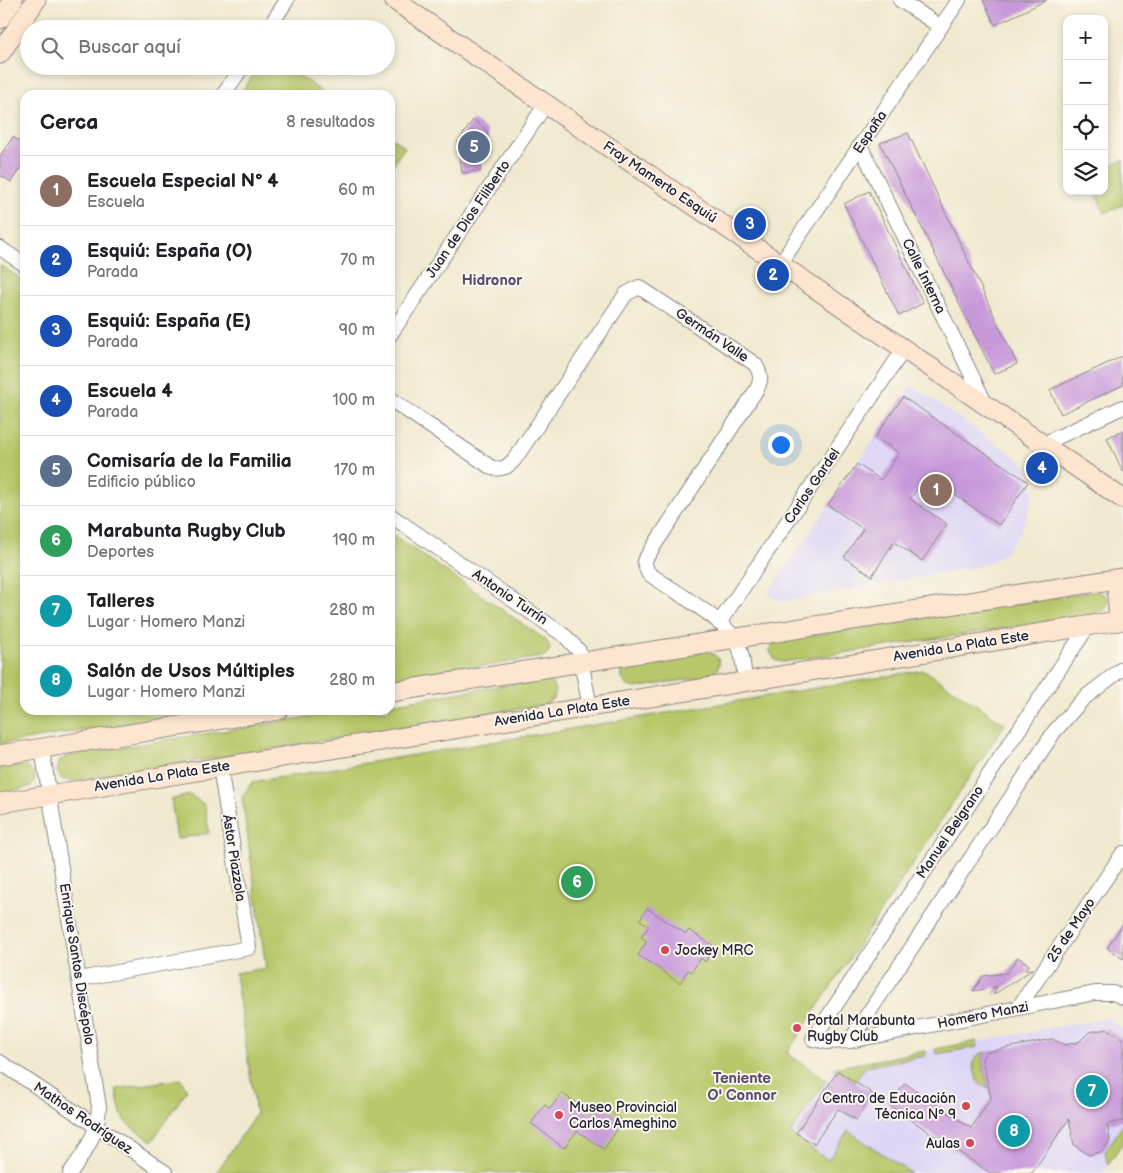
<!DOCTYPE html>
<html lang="es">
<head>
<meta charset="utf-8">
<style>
	:root { --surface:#fff; --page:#f6f6f6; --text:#202124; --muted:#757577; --line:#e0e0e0; --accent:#1a73e8 }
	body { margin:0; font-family:"Balsamiq Sans",sans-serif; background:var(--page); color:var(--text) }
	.controls { position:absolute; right:15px; top:15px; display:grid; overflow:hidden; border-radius:10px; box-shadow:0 2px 8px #0003 }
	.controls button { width:45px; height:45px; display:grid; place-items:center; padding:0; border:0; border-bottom:1px solid var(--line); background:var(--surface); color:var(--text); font:25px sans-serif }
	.you { position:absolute; left:780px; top:444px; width:18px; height:18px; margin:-12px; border:4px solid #fff; border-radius:50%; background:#1a73e8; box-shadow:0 0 0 8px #1a73e833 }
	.badge { display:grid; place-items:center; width:32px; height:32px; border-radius:50%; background:var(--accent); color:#fff; font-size:16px; font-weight:700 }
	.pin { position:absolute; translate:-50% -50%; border:2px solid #fff; box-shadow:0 1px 5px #0006 }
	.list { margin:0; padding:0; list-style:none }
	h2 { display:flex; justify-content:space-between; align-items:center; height:65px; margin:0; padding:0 20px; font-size:21px }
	h2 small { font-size:16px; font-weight:400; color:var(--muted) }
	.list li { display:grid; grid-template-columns:32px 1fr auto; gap:15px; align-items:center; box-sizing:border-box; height:70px; padding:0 20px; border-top:1px solid var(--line) }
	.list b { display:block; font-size:19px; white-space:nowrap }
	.list p { margin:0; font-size:16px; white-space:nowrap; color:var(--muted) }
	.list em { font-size:16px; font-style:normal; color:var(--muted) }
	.icon { flex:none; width:28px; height:28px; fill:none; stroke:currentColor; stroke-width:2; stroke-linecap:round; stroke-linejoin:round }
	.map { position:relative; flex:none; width:1123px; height:1173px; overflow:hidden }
	.search { position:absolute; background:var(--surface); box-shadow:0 2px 8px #0003; left:20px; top:20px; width:375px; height:55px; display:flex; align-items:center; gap:12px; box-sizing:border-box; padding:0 18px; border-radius:28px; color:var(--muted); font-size:19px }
	.panel { position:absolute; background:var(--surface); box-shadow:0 2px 8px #0003; left:20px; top:90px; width:375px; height:625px; border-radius:15px }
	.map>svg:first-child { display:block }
	.built { fill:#ddd5f6 }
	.green { fill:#b7c769; stroke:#6c7452 }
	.building { fill:#c799da }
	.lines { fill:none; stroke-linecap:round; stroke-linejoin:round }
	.street-casing { stroke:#898685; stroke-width:16 }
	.secondary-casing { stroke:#898685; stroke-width:21 }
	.street { stroke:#fff; stroke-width:14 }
	.secondary { stroke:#fde5d0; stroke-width:19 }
	.poi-dot { fill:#d1495b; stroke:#fbf7ec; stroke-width:2 }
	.labels { text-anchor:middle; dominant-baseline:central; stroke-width:4; stroke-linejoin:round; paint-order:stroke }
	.street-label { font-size:14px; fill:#22223b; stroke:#fbf7ec }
	.poi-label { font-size:14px; fill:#22223b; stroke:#fbf7ec; text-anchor:start }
	.neighbourhood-label { font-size:15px; font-weight:bold; fill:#5c4c73; stroke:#fbf7ec }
</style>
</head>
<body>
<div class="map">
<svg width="1123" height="1173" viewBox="0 0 1123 1173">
	<rect width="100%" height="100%" fill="#fbf7ec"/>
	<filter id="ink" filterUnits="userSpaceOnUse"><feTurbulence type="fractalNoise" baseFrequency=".02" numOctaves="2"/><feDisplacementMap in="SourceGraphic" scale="10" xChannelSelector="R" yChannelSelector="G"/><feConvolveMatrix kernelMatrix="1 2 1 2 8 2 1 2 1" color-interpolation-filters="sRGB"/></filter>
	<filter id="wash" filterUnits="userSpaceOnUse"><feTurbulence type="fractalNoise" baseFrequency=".0096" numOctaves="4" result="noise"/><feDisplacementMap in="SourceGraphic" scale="20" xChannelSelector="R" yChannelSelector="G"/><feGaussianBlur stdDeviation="1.12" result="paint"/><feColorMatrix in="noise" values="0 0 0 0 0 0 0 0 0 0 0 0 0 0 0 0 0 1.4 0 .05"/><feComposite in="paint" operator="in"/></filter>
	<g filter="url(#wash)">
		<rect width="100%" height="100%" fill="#f0e9cf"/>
		<g class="built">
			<path d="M911 385 1026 464 1032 481 1033 498 1021 531 1005 552 991 562 972 568 781 602 768 593Z"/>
			<path d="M1108 1018 1123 1028V1142L1103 1173H911L848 1131 829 1160 790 1134 836 1067Z"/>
		</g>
		<g class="green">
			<path d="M259 66H284L327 95H240Z"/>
			<path d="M390 137 405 147 390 169Z"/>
			<path d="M1123 160V205L1105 213 1094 191H1104V168Z"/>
			<path d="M0 265 25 282V710H211L0 744Z"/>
			<path d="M390 533 546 640 550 647 548 654 541 657 390 681Z"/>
			<path d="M1098 591 1107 597C1109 605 1106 611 1098 614L783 662 775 660 769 650 775 641Z"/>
			<path d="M709 651 718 658C721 667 717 673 708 676L636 688 628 686 622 679V670L628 664Z"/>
			<path d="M924 670 1005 724 787 1053 826 1080 790 1134 828 1160 848 1131 911 1173H216L256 1114 235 973 266 968 242 797 252 782Z"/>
			<path d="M541 679 552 683 555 690 554 698 544 705 71 781 62 779 57 772 60 760 67 756 352 710H390V704Z"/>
			<path d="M24 765 34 772 35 779 31 786 0 794V768Z"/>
			<path d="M191 795 205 805 209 833 177 839 171 799Z"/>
			<path d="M977 1041 978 1047 936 1054 935 1049Z"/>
			<path d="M925 1051 926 1056 866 1066 855 1082 834 1068Z"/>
			<path d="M986 1052 982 1059 988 1089 977 1081 973 1063 979 1054Z"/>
			<path d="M181 1079 187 1090 152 1141C123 1121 122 1126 116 1089Z"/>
			<path d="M1123 1125V1142L1108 1165 1105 1152Z"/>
		</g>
		<g id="blocks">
			<g class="building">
				<path d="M983 0H1047L995 25Z"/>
				<path d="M473 120 487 130 490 153 479 154 481 171 462 173 458 142Z"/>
				<path d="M908 133 1017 364 994 374 880 143Z"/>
				<path d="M13 137 25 145V161L11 182 0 175V156Z"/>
				<path d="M869 191 923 303 899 316 844 204Z"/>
				<path d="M1123 356V385L1061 414 1050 390Z"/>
				<path d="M903 397 1028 482 999 525 926 475 910 499 947 524 922 561 894 542 872 576 844 557 863 529 828 505 857 464 881 480 899 453 875 437Z"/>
				<path d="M1123 430V472L1107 438Z"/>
				<path d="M647 908 686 934 689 930 715 947 705 962 701 958 691 972 688 970 680 983 638 955 647 941 641 937 649 926 640 920Z"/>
				<path d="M1123 924V959L1107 948Z"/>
				<path d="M1018 957 1029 965 1025 970 1033 969 993 995 997 987 973 991 983 976 1007 973Z"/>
				<path d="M1107 1029 1123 1039V1121L1107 1124 1110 1140 1103 1151 1089 1155 1074 1145 1069 1119 1032 1173H990L889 1105 905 1083 971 1128 991 1098 982 1059 986 1052 1052 1039 1065 1045 1079 1042 1089 1032Z"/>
				<path d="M838 1071 873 1094 856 1120 838 1109 814 1144 796 1133Z"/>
				<path d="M562 1093 591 1114 599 1103 623 1121 604 1149 577 1131 564 1148 531 1123 545 1105 550 1109Z"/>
			</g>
		</g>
	</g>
	<g filter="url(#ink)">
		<use href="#blocks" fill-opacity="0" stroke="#898685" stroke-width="1"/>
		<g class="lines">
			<defs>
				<g id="street">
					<path d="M900 0 941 27"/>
					<path d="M268 29 287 0"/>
					<path d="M223 95 243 66"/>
					<path d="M860 145 986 405"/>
					<path d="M0 248 25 265"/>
					<path d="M780 264 959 0"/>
					<path d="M390 335 546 104"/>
					<path d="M390 399 492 468C503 470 507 467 514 460L626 294 639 287 755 364C761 374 762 379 757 389L644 561 648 573C670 589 728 621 738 644 743 655 744 669 745 681"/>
					<path d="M1043 444 1123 407"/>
					<path d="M390 515 565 636 579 651 590 707"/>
					<path d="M719 623 904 349"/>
					<path d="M1088 626 813 1039 827 1042 850 1041 1095 993H1113L1123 997"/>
					<path d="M42 748 99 1107C98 1134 85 1152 70 1173"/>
					<path d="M79 979 249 948 220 767"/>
					<path d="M1018 1008 1123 853"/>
					<path d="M850 1041 1054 732 1083 699 1123 668"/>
					<path d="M0 1062 166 1173"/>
				</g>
				<g id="secondary">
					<path d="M394 0 1123 499"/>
					<path d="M0 19 13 0"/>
					<path d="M0 54 36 0"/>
					<path d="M1119 621 1117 594 1123 582"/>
					<path d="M390 692 1123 578"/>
					<path d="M0 755 278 710"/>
					<path d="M0 803 1123 620"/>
				</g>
			</defs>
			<use href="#street" class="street-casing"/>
			<use href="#secondary" class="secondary-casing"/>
			<use href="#street" class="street"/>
			<use href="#secondary" class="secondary"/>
		</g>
	</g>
	<g class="poi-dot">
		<circle cx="665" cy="950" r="5"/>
		<circle cx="797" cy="1028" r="5"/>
		<circle cx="966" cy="1106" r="5"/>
		<circle cx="559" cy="1115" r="5"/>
		<circle cx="970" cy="1143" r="5"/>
	</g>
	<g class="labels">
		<g class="street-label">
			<text transform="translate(870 132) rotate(-56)">España</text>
			<text transform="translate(660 182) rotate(34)">Fray Mamerto Esquiú</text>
			<text transform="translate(468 219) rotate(-56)">Juan de Dios Filiberto</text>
			<text transform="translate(924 276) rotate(64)">Calle Interna</text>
			<text transform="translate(712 335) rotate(34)">Germán Valle</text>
			<text transform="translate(812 486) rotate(-56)">Carlos Gardel</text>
			<text transform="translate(510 597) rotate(34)">Antonio Turrín</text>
			<text transform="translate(961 646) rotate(-9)">Avenida La Plata Este</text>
			<text transform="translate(562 711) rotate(-9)">Avenida La Plata Este</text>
			<text transform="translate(162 776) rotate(-9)">Avenida La Plata Este</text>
			<text transform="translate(950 832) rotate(-56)">Manuel Belgrano</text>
			<text transform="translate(234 858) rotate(81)">Ástor Piazzola</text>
			<text transform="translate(1071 930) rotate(-56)">25 de Mayo</text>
			<text transform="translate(77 964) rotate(81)">Enrique Santos Discépolo</text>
			<text transform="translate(983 1015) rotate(-11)">Homero Manzi</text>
			<text transform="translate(83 1118) rotate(34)">Mathos Rodríguez</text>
		</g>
		<g class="poi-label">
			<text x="675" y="950">Jockey MRC</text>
			<text x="807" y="1020">Portal Marabunta<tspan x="807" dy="16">Rugby Club</tspan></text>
			<text x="956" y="1098" text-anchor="end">Centro de Educación<tspan x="956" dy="16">Técnica Nº 9</tspan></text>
			<text x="569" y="1107">Museo Provincial<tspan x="569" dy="16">Carlos Ameghino</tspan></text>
			<text x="960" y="1143" text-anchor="end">Aulas</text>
		</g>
		<g class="neighbourhood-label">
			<text x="492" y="280">Hidronor</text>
			<text x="742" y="1078">Teniente<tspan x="742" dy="17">O' Connor</tspan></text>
		</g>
	</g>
</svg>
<div class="controls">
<button>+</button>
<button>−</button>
<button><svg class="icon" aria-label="locate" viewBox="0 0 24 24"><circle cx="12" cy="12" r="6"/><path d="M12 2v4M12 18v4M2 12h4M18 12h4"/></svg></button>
<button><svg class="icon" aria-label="layers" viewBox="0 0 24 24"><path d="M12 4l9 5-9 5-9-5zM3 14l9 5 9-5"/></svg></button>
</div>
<div class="you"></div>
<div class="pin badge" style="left:936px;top:490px;background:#8d6e63">1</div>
<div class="pin badge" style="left:773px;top:275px;background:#1a4fb4">2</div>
<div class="pin badge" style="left:750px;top:224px;background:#1a4fb4">3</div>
<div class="pin badge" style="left:1042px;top:468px;background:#1a4fb4">4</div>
<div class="pin badge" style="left:474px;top:147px;background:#5c6f8a">5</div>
<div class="pin badge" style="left:577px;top:882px;background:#2e9e5b">6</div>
<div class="pin badge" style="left:1092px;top:1091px;background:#0f9aa8">7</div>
<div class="pin badge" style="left:1014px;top:1131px;background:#0f9aa8">8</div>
<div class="search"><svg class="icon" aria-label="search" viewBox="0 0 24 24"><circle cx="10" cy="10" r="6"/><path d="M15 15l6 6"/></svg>Buscar aquí</div>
<section class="panel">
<h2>Cerca<small>8 resultados</small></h2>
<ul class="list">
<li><span class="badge" style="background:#8d6e63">1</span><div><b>Escuela Especial N° 4</b><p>Escuela</p></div><em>60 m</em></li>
<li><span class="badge" style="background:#1a4fb4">2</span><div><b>Esquiú: España (O)</b><p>Parada</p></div><em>70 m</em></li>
<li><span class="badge" style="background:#1a4fb4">3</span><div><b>Esquiú: España (E)</b><p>Parada</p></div><em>90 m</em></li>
<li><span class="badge" style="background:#1a4fb4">4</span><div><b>Escuela 4</b><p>Parada</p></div><em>100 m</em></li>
<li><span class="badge" style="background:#5c6f8a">5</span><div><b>Comisaría de la Familia</b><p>Edificio público</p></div><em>170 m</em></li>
<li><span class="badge" style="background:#2e9e5b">6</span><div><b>Marabunta Rugby Club</b><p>Deportes</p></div><em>190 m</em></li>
<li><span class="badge" style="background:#0f9aa8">7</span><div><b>Talleres</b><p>Lugar · Homero Manzi</p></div><em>280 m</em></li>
<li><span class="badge" style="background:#0f9aa8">8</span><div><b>Salón de Usos Múltiples</b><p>Lugar · Homero Manzi</p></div><em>280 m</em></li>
</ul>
</section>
</div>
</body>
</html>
